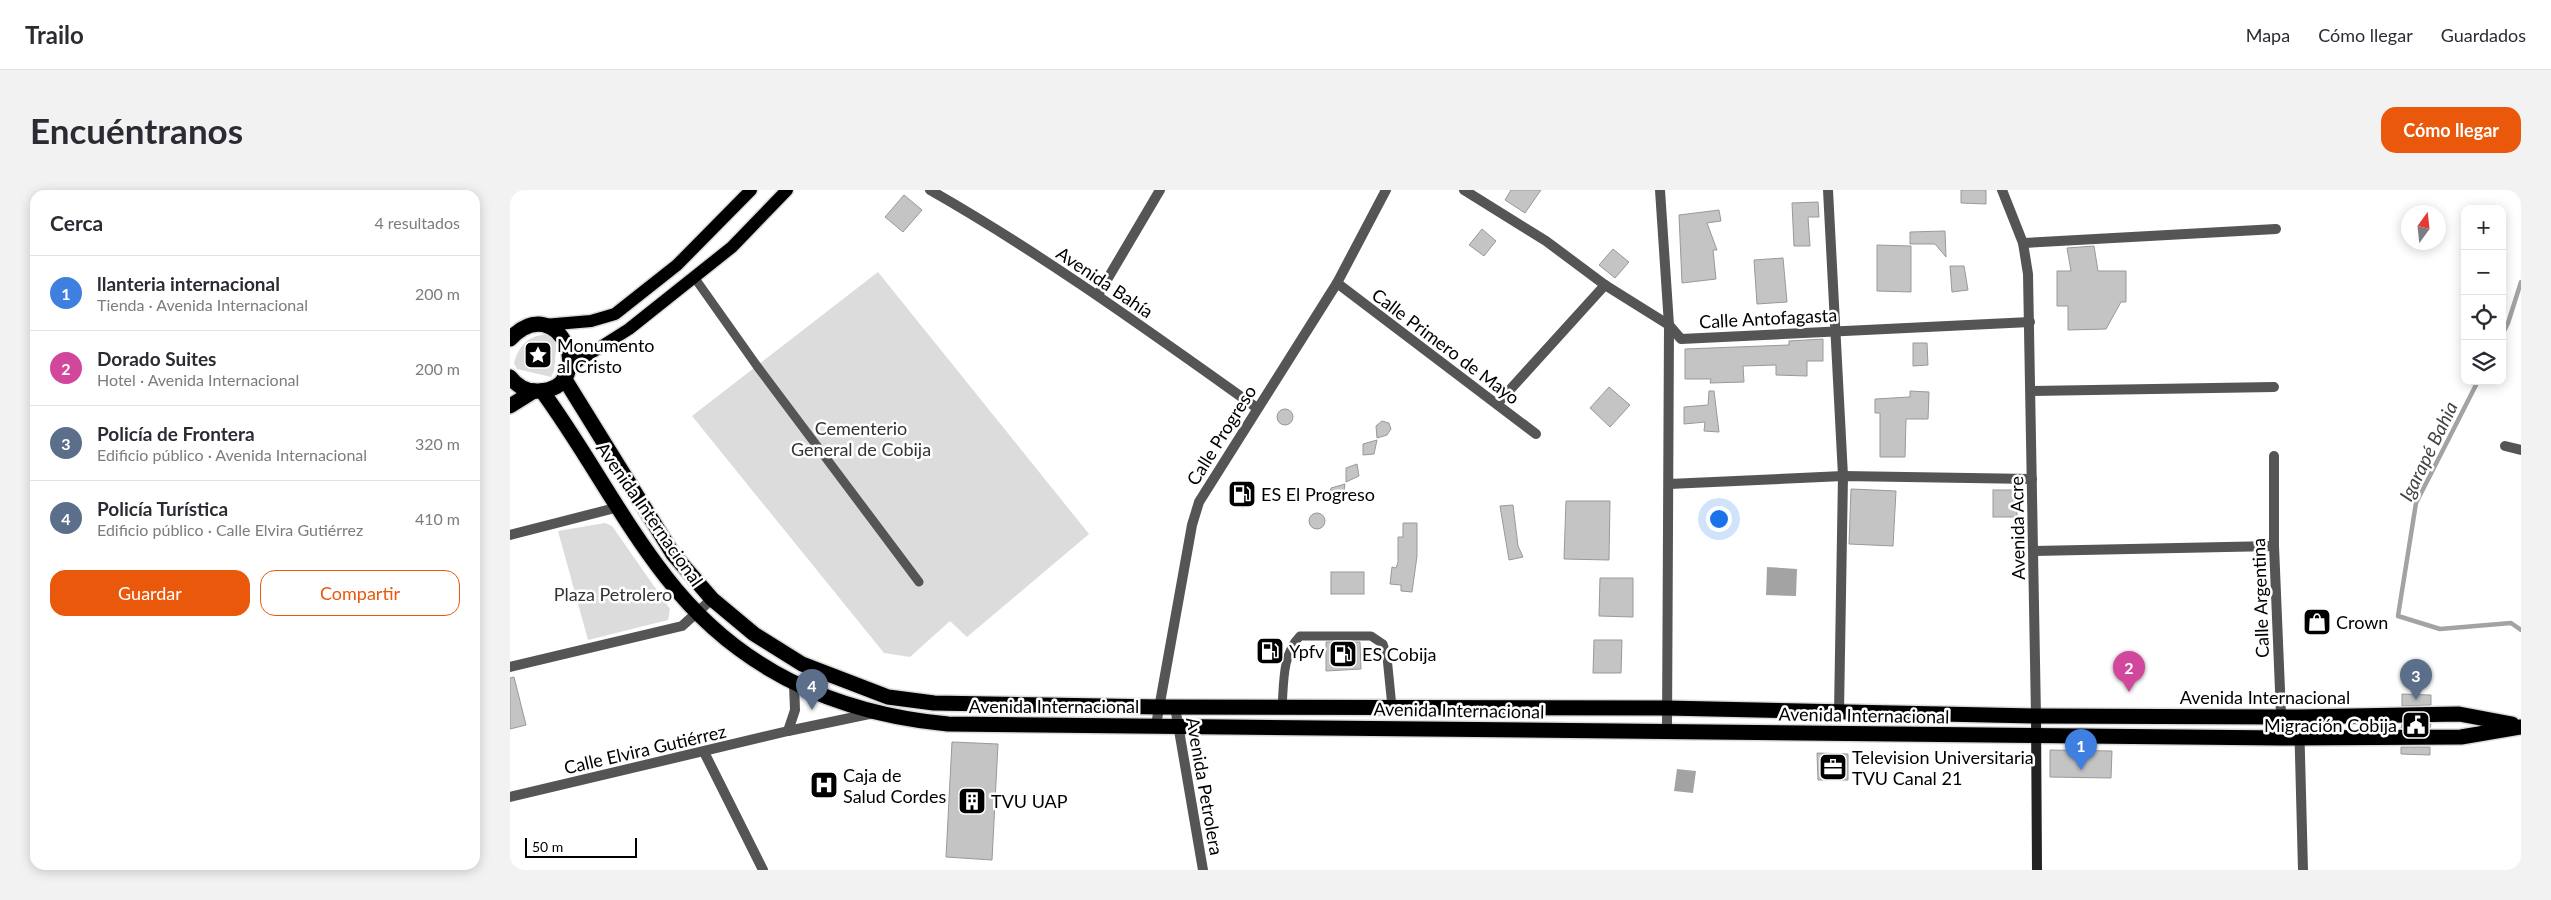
<!DOCTYPE html>
<html lang="es">
<head>
<meta charset="utf-8">
<style>
	:root { --surface:#fff; --page:#f2f2f3; --text:#2b2b33; --muted:#7c7c81; --line:#e1e1e2; --accent:#ea580c }
	body { margin:0; font-family:Lato,sans-serif; background:var(--page); color:var(--text) }
	.controls { position:absolute; right:15px; top:15px; display:grid; overflow:hidden; border-radius:10px; box-shadow:0 2px 12px #0003 }
	.controls button { width:45px; height:45px; display:grid; place-items:center; padding:0; border:0; border-bottom:1px solid var(--line); background:var(--surface); color:var(--text); font:25px sans-serif }
	.compass { position:absolute; left:1891px; top:15px; width:45px; height:45px; border-radius:50%; background:var(--surface); box-shadow:0 2px 12px #0003; rotate:15deg }
	.scale { position:absolute; left:15px; bottom:12px; width:112px; box-sizing:border-box; padding-left:5px; border:2px solid #000; border-top:0; font-size:14px; line-height:18px; white-space:nowrap; color:#000; -webkit-text-stroke:4px #fff; paint-order:stroke }
	.you { position:absolute; left:1208px; top:328px; width:18px; height:18px; margin:-12px; border:4px solid #fff; border-radius:50%; background:#1a73e8; box-shadow:0 0 0 8px #1a73e833 }
	.badge { display:grid; place-items:center; width:32px; height:32px; border-radius:50%; background:var(--accent); color:#fff; font-size:16px; font-weight:700 }
	.pin { position:absolute; translate:-50% -41px; filter:drop-shadow(0 1px 2px #0008) }
	.pin::after { content:''; position:absolute; top:26px; width:18px; height:15px; background:inherit; clip-path:polygon(0 0,100% 0,50% 100%) }
	.list { margin:0; padding:0; list-style:none }
	h2 { display:flex; justify-content:space-between; align-items:center; height:65px; margin:0; padding:0 20px; font-size:21px }
	h2 small { font-size:16px; font-weight:400; color:var(--muted) }
	.list li { display:grid; grid-template-columns:32px 1fr auto; gap:15px; align-items:center; box-sizing:border-box; height:75px; padding:0 20px; border-top:1px solid var(--line) }
	.list b { display:block; font-size:19px; white-space:nowrap }
	.list p { margin:0; font-size:16px; white-space:nowrap; color:var(--muted) }
	.list em { font-size:16px; font-style:normal; color:var(--muted) }
	.actions { display:flex; gap:10px; padding:15px 20px }
	.actions a { flex:1; padding:11px 0; border:1px solid var(--accent); border-radius:15px; text-align:center; font-size:18px; color:var(--accent) }
	.actions .main { background:var(--accent); color:#fff }
	.icon { flex:none; width:28px; height:28px; fill:none; stroke:currentColor; stroke-width:2; stroke-linecap:round; stroke-linejoin:round }
	.map { position:relative; flex:none; width:2011px; height:680px; overflow:hidden; border-radius:15px }
	header { display:flex; align-items:center; gap:30px; box-sizing:border-box; height:70px; padding:0 25px; background:var(--surface); border-bottom:1px solid var(--line) }
	header strong { font-size:24px }
	nav { display:flex; gap:28px; margin-inline-start:auto; font-size:18px }
	.intro { display:flex; align-items:center; justify-content:space-between; box-sizing:border-box; height:120px; padding:0 30px }
	h1 { margin:0; font-size:35px }
	.button { padding:12px 22px; border-radius:15px; background:var(--accent); color:#fff; font-size:18px; font-weight:700 }
	main { display:flex; gap:30px; padding:0 30px }
	aside { flex:1; background:var(--surface); border-radius:15px; box-shadow:0 2px 12px #0003 }
	.map>svg:first-child { display:block }
	.green { fill:#dcdcdc }
	.water { fill:#a3a3a3 }
	.lines { fill:none; stroke-linecap:round; stroke-linejoin:round }
	.stream { stroke:#a3a3a3; stroke-width:4.5 }
	.building { fill:#c4c4c4; stroke:#999 }
	.primary-casing { stroke:#dbdbdb; stroke-width:15 }
	.highway-casing { stroke:#dbdbdb; stroke-width:18 }
	.lane { stroke:#555; stroke-width:9 }
	.street { stroke:#555; stroke-width:10 }
	.secondary { stroke:#222; stroke-width:10 }
	.primary { stroke:#000; stroke-width:12 }
	.highway { stroke:#000; stroke-width:15 }
	.labels { text-anchor:middle; dominant-baseline:central; stroke-width:5; stroke-linejoin:round; paint-order:stroke }
	.street-label { font-size:18px; fill:#000; stroke:#fff }
	.poi-label { font-size:18px; fill:#000; stroke:#fff; text-anchor:start }
	.park-label { font-size:18px; fill:#333; stroke:#fff }
	.water-label { font-size:19px; font-style:italic; fill:#444; stroke:#fff }
</style>
</head>
<body>
<header>
<strong>Trailo</strong>
<nav><a>Mapa</a><a>Cómo llegar</a><a>Guardados</a></nav>
</header>
<div class="intro"><h1>Encuéntranos</h1><a class="button">Cómo llegar</a></div>
<main>
<aside>
<h2>Cerca<small>4 resultados</small></h2>
<ul class="list">
<li><span class="badge" style="background:#3f7fe0">1</span><div><b>llanteria internacional</b><p>Tienda · Avenida Internacional</p></div><em>200 m</em></li>
<li><span class="badge" style="background:#d1479c">2</span><div><b>Dorado Suites</b><p>Hotel · Avenida Internacional</p></div><em>200 m</em></li>
<li><span class="badge" style="background:#5c6f8a">3</span><div><b>Policía de Frontera</b><p>Edificio público · Avenida Internacional</p></div><em>320 m</em></li>
<li><span class="badge" style="background:#5c6f8a">4</span><div><b>Policía Turística</b><p>Edificio público · Calle Elvira Gutiérrez</p></div><em>410 m</em></li>
</ul>
<div class="actions"><a class="main">Guardar</a><a>Compartir</a></div>
</aside>
<div class="map">
<svg width="2011" height="680" viewBox="0 0 2011 680">
	<rect width="100%" height="100%" fill="#fff"/>
	<g class="green">
		<path d="M368 82 579 344 457 447 440 431 400 467 374 463 182 226Z"/>
		<path d="M37 144 47 149 44 181 41 187 7 179 4 173C9 155 18 146 37 144Z"/>
		<path d="M95 333 102 336 160 419 158 430 78 450 48 341Z"/>
	</g>
	<g class="water">
		<path d="M1257 377 1287 379 1286 406 1256 405Z"/>
		<path d="M1167 579 1186 581 1183 603 1164 601Z"/>
	</g>
	<g class="lines">
		<g class="stream">
			<path d="M1992 145 1998 133 2011 92"/>
			<path d="M1968 191 1906 313 1888 426 1930 439 2001 433 2011 440"/>
		</g>
	</g>
	<g class="building">
		<path d="M1001 0H1031L1015 23 995 10Z"/>
		<path d="M1451 0H1476V14L1451 13Z"/>
		<path d="M394 5 412 20 393 42 375 27Z"/>
		<path d="M1308 12 1309 27H1298L1300 56H1284L1282 13Z"/>
		<path d="M1209 20 1211 31 1197 33 1207 60H1203L1206 89 1172 93 1169 25Z"/>
		<path d="M972 39 986 51 974 66 959 55Z"/>
		<path d="M1435 41 1436 67 1425 54H1400V42Z"/>
		<path d="M1367 55 1401 56V102L1367 101Z"/>
		<path d="M1584 56 1588 81H1616V112H1611L1596 139 1558 140V116H1547V81H1561L1557 58Z"/>
		<path d="M1103 59 1119 72 1105 88 1089 75Z"/>
		<path d="M1273 68 1277 112 1247 114 1244 70Z"/>
		<path d="M1440 76H1454L1458 100 1442 102Z"/>
		<path d="M1313 149V171H1297V186L1266 185V175L1233 176 1234 192 1200 193 1201 189H1175V159L1279 155V151Z"/>
		<path d="M1403 153H1417L1418 175 1403 176Z"/>
		<path d="M1099 197 1120 215 1100 237 1080 218Z"/>
		<path d="M1199 201H1204L1209 242 1194 241 1195 232 1174 234V217L1198 215Z"/>
		<path d="M1400 201 1419 202 1418 229H1396L1395 267H1370V223H1365V209L1400 207Z"/>
		<circle cx="775" cy="227" r="8"/>
		<path d="M872 231 879 233 881 239 877 245 867 248 866 236Z"/>
		<path d="M867 250 864 264 853 265V254Z"/>
		<path d="M847 274 849 286 836 292V278Z"/>
		<path d="M731 292 744 301 733 318 719 309Z"/>
		<path d="M835 294 833 308 828 311 822 309 820 303 821 298Z"/>
		<path d="M1341 299 1386 301 1383 356 1339 354Z"/>
		<rect x="1483" y="300" width="24" height="27"/>
		<path d="M1056 311H1100L1099 370 1054 369Z"/>
		<path d="M1003 315 1008 356 1013 367 999 370 990 316Z"/>
		<circle cx="807" cy="331" r="8"/>
		<path d="M893 333H907V366L902 402 891 401V395L880 394 882 377 886 378 888 372V347H893Z"/>
		<rect x="821" y="382" width="33" height="22"/>
		<path d="M1090 388H1123V427L1089 426Z"/>
		<path d="M1084 450H1112L1111 483H1083Z"/>
		<path d="M816 452H850L851 479 816 481Z"/>
		<path d="M4 487 16 535 0 539V488Z"/>
		<path d="M1892 504 1921 505V515L1892 516Z"/>
		<path d="M1892 534H1921L1920 538H1891Z"/>
		<path d="M442 552 488 554 482 670 436 667Z"/>
		<path d="M1891 557H1920V565L1891 564Z"/>
		<path d="M1540 560 1602 561 1601 588 1540 587Z"/>
		<path d="M1307 563 1338 564V590H1308Z"/>
	</g>
	<g class="lines">
		<defs>
			<g id="primary">
				<path d="M34 135 81 131 105 124 167 75 241 0"/>
				<path d="M59 177 119 139 222 57 277 0"/>
			</g>
			<g id="highway">
				<path d="M0 149C49 97 90 198 29 201 17 202 7 196 0 187"/>
				<path d="M54 188 163 364 202 409 244 444 292 474 378 507 424 513 650 517 1156 518 1526 526 1789 527 1949 524 2002 534"/>
				<path d="M32 201C76 261 110 328 156 387 227 479 323 523 438 534L1772 548 1951 547 2011 537"/>
				<path d="M0 216 24 201"/>
			</g>
		</defs>
		<use href="#primary" class="primary-casing"/>
		<use href="#highway" class="highway-casing"/>
		<g class="lane">
			<path d="M184 87 247 176 409 392"/>
			<path d="M772 517C774 493 772 464 790 446H861L873 454 877 467 882 517"/>
		</g>
		<g class="street">
			<path d="M420 0C534 65 640 142 747 218"/>
			<path d="M954 0 1036 51 1095 95 1159 135 1171 149 1520 132"/>
			<path d="M1150 0 1159 135 1157 541"/>
			<path d="M1318 0 1333 286 1329 522"/>
			<path d="M1492 0 1513 53 1518 84 1526 526"/>
			<path d="M1513 53 1766 39"/>
			<path d="M827 93 1026 244"/>
			<path d="M588 105 650 0"/>
			<path d="M1522 201 1764 197"/>
			<path d="M987 214 1095 95"/>
			<path d="M1995 256 2011 260"/>
			<path d="M1764 266V356L1772 548"/>
			<path d="M1159 294 1333 286 1522 289"/>
			<path d="M0 345 109 317"/>
			<path d="M1524 361 1764 356"/>
			<path d="M0 477 172 436 202 409"/>
			<path d="M665 517 693 680"/>
			<path d="M1789 527 1793 680"/>
			<path d="M646 535 682 335 689 312 827 93 876 0"/>
			<path d="M278 541 285 520 284 494"/>
			<path d="M194 562 253 680"/>
			<path d="M0 607 278 541 364 523"/>
		</g>
		<path class="secondary" d="M1526 526 1527 680"/>
		<use href="#primary" class="primary"/>
		<use href="#highway" class="highway"/>
	</g>
	<defs>
		<symbol id="sight-square" viewBox="-11 -11 22 22"><rect x="-9" y="-9" width="18" height="18" rx="4" fill="#000" stroke="#fff"/><path d="M0-6L1.8-2.2L6-1.7L2.9 1.2L3.7 5.4L0 3.3L-3.7 5.4L-2.9 1.2L-6-1.7L-1.8-2.2Z" fill="#fff"/></symbol>
		<symbol id="fuel-square" viewBox="-11 -11 22 22"><rect x="-9" y="-9" width="18" height="18" rx="4" fill="#000" stroke="#fff"/><path d="M-5.5-6h7V0h2V4h1.3V-2.5L3-4.5l.8-.8L6-3V5H2.5V1h-1V6h-7ZM-4.2-4.7v3.2H.2V-4.7Z" fill="#fff"/></symbol>
		<symbol id="shop-square" viewBox="-11 -11 22 22"><rect x="-9" y="-9" width="18" height="18" rx="4" fill="#000" stroke="#fff"/><path d="M-5-2.5h2.3a2.7 3.5 0 0 1 5.4 0H5L5.5 6h-11ZM-1.5-2.5h3a1.5 2.3 0 0 0-3 0Z" fill="#fff"/></symbol>
		<symbol id="civic-square" viewBox="-11 -11 22 22"><rect x="-9" y="-9" width="18" height="18" rx="4" fill="#000" stroke="#fff"/><path d="M-.6-6.5H3V-4.5H.6V-3L4-1V1h2V6H-6V1h2V-1L-.6-3ZM-1.2 2.5V6h2.4V2.5Z" fill="#fff"/></symbol>
		<symbol id="office-square" viewBox="-11 -11 22 22"><rect x="-9" y="-9" width="18" height="18" rx="4" fill="#000" stroke="#fff"/><path d="M-6-3h4V-5.5h4V-3h4V5H-6ZM-1-4.5V-3h2v-1.5ZM-6 0V1H6V0Z" fill="#fff"/></symbol>
		<symbol id="hospital-square" viewBox="-11 -11 22 22"><rect x="-9" y="-9" width="18" height="18" rx="4" fill="#000" stroke="#fff"/><path d="M-5-5h3v3.5h4V-5h3V5h-3V1.5h-4V5h-3Z" fill="#fff"/></symbol>
		<symbol id="building-square" viewBox="-11 -11 22 22"><rect x="-9" y="-9" width="18" height="18" rx="4" fill="#000" stroke="#fff"/><path d="M-4-6H4V6H1V3H-1V6H-4ZM-2.5-4.3h1.7v1.8h-1.7ZM.8-4.3h1.7v1.8H.8ZM-2.5-1h1.7V.8h-1.7ZM.8-1h1.7V.8H.8Z" fill="#fff"/></symbol>
	</defs>
	<g fill-rule="evenodd">
		<use href="#sight-square" x="12" y="149" width="32" height="32"/>
		<use href="#fuel-square" x="716" y="288" width="32" height="32"/>
		<use href="#shop-square" x="1791" y="416" width="32" height="32"/>
		<use href="#fuel-square" x="744" y="445" width="32" height="32"/>
		<use href="#fuel-square" x="817" y="448" width="32" height="32"/>
		<use href="#civic-square" x="1890" y="519" width="32" height="32"/>
		<use href="#office-square" x="1307" y="561" width="32" height="32"/>
		<use href="#hospital-square" x="298" y="579" width="32" height="32"/>
		<use href="#building-square" x="446" y="595" width="32" height="32"/>
	</g>
	<g class="labels">
		<g class="street-label">
			<text transform="translate(595 92) rotate(34)">Avenida Bahía</text>
			<text transform="translate(1258 128) rotate(-3)">Calle Antofagasta</text>
			<text transform="translate(936 156) rotate(37)">Calle Primero de Mayo</text>
			<text transform="translate(711 245) rotate(-58)">Calle Progreso</text>
			<text transform="translate(140 324) rotate(55)">Avenida Internacional</text>
			<text transform="translate(1507 338) rotate(-91)">Avenida Acre</text>
			<text transform="translate(1750 408) rotate(-92)">Calle Argentina</text>
			<text x="1755" y="507">Avenida Internacional</text>
			<text x="544" y="516">Avenida Internacional</text>
			<text transform="translate(949 520) rotate(1)">Avenida Internacional</text>
			<text transform="translate(1354 525) rotate(1)">Avenida Internacional</text>
			<text transform="translate(135 559) rotate(-13)">Calle Elvira Gutiérrez</text>
			<text transform="translate(695 596) rotate(80)">Avenida Petrolera</text>
		</g>
		<g class="poi-label">
			<text x="47" y="155">Monumento<tspan x="47" dy="21">al Cristo</tspan></text>
			<text x="751" y="304">ES El Progreso</text>
			<text x="1826" y="432">Crown</text>
			<text x="779" y="461">Ypfv</text>
			<text x="852" y="464">ES Cobija</text>
			<text x="1887" y="535" text-anchor="end">Migración Cobija</text>
			<text x="1342" y="567">Television Universitaria<tspan x="1342" dy="21">TVU Canal 21</tspan></text>
			<text x="333" y="585">Caja de<tspan x="333" dy="21">Salud Cordes</tspan></text>
			<text x="481" y="611">TVU UAP</text>
		</g>
		<g class="park-label">
			<text x="351" y="238">Cementerio<tspan x="351" dy="21">General de Cobija</tspan></text>
			<text x="103" y="404">Plaza Petrolero</text>
		</g>
		<g class="water-label">
			<text transform="translate(1918 261) rotate(-64)">Igarapé Bahia</text>
		</g>
	</g>
</svg>
<div class="controls">
<button>+</button>
<button>−</button>
<button><svg class="icon" aria-label="locate" viewBox="0 0 24 24"><circle cx="12" cy="12" r="6"/><path d="M12 2v4M12 18v4M2 12h4M18 12h4"/></svg></button>
<button><svg class="icon" aria-label="layers" viewBox="0 0 24 24"><path d="M12 4l9 5-9 5-9-5zM3 14l9 5 9-5"/></svg></button>
</div>
<svg class="compass" viewBox="-18 -18 36 36"><path d="M0-13l5 13h-10z" fill="#e53935"/><path d="M0 13l5-13h-10z" fill="#7c7c81"/></svg>
<div class="scale">50 m</div>
<div class="you"></div>
<div class="pin badge" style="left:1571px;top:580px;background:#3f7fe0">1</div>
<div class="pin badge" style="left:1619px;top:502px;background:#d1479c">2</div>
<div class="pin badge" style="left:1906px;top:510px;background:#5c6f8a">3</div>
<div class="pin badge" style="left:302px;top:520px;background:#5c6f8a">4</div>
</div>
</main>
</body>
</html>
